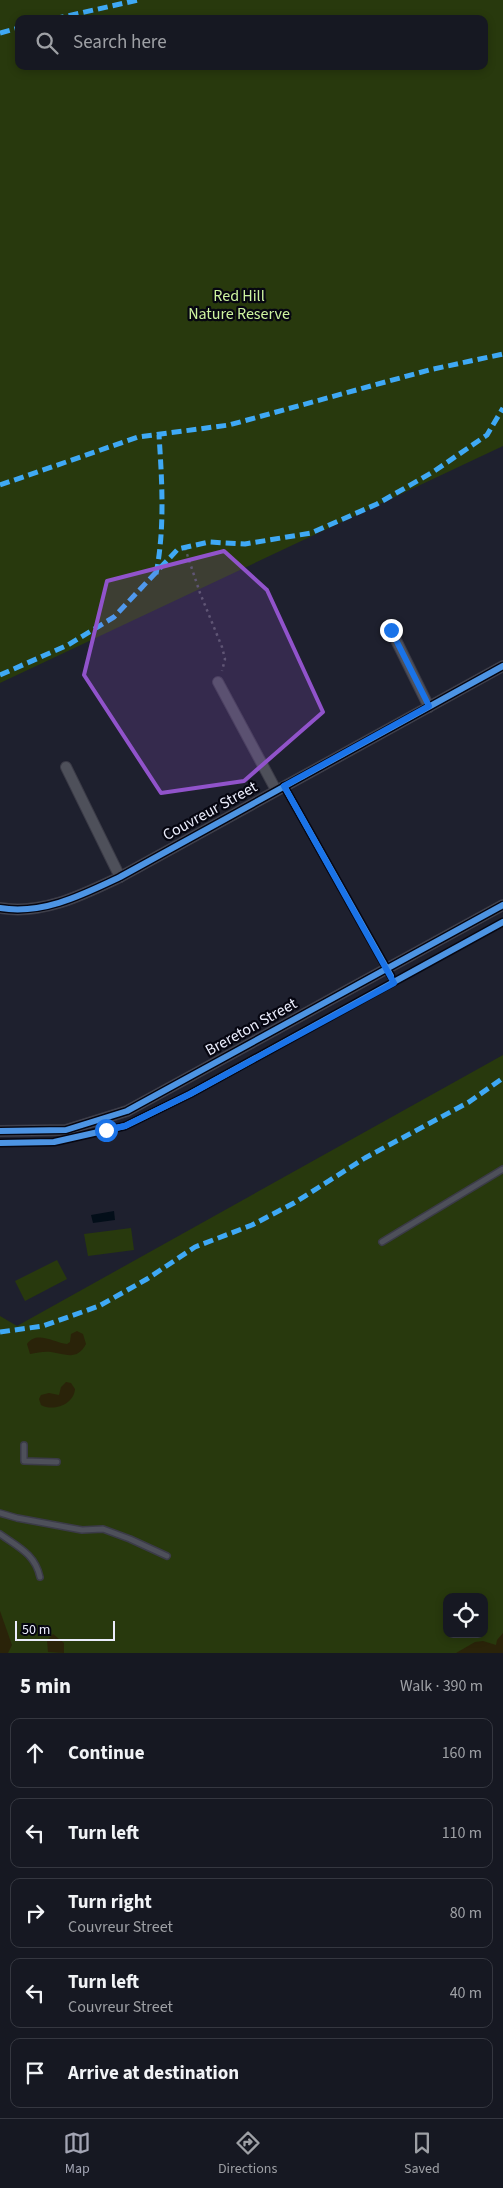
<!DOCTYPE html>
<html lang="en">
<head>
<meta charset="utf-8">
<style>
	:root { --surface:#161822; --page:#1f212a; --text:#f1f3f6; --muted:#9ea0a5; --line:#353740; --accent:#a3a5b4 }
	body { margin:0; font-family:"Source Sans 3",sans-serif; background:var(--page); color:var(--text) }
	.controls { position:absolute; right:15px; bottom:15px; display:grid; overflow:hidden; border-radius:10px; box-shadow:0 2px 8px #0003 }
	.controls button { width:45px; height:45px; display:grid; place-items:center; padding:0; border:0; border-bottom:1px solid var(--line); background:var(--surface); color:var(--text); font:25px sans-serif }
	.scale { position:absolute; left:15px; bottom:12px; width:100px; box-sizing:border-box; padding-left:5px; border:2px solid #ebedfc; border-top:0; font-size:14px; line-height:18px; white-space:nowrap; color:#ebedfc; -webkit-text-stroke:4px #060611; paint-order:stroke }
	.stop { position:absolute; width:15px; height:15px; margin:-11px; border:4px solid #1a73e8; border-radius:50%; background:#fff }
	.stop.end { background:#1a73e8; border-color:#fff; box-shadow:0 1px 5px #0008 }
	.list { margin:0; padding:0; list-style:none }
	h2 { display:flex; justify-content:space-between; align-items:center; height:65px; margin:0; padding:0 20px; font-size:21px }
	h2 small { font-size:16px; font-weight:400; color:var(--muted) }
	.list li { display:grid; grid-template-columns:32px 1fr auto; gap:15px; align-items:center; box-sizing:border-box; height:70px; margin:0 10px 10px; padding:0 10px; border:1px solid var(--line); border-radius:10px }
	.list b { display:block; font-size:19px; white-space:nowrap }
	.list p { margin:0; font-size:16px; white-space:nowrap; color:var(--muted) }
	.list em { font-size:16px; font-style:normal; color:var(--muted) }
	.icon { flex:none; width:28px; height:28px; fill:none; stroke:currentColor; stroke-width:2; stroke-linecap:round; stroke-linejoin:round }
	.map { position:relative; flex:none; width:503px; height:1653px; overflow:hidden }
	.search { position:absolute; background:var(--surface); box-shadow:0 2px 8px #0003; left:15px; right:15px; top:15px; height:55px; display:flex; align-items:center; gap:12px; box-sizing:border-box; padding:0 18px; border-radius:10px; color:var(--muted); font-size:19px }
	.sheet { height:465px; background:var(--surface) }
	nav { display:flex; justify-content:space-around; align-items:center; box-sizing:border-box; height:70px; border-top:1px solid var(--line); background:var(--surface); font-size:14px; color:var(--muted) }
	nav a { display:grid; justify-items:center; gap:2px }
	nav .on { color:var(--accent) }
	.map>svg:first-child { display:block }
	.green { fill:#28390d; fill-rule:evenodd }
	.sand { fill:#2a2309 }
	.water { fill:#030e19 }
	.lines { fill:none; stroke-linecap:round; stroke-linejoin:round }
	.service-casing { stroke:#3b3b47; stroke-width:8 }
	.minor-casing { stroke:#3b3b47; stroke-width:12 }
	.path { stroke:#54565f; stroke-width:2.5; stroke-dasharray:2.5 4; stroke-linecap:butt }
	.service { stroke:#4e505a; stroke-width:5 }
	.minor { stroke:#4e505a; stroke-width:10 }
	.quiet { stroke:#3fa9f5; stroke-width:5; stroke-dasharray:10 5; stroke-linecap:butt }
	.cycleway-casing { stroke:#060611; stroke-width:9 }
	.cycleway { stroke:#4d94e3; stroke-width:6 }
	.route { stroke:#1a73e8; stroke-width:6 }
	.marked { fill:#9153cb; fill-opacity:0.2; stroke:#9153cb; stroke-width:4; stroke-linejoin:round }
	.labels { text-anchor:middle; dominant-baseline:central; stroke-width:4.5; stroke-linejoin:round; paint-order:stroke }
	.park-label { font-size:16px; fill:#cdf39f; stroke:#060611 }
	.street-label { font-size:16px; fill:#ebedfc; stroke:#060611 }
</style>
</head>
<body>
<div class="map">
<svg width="503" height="1653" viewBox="0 0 503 1653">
	<rect width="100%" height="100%" fill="#1e202e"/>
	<g class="green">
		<path d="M0 0H503V446L0 683ZM19 19H484V66H19Z"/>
		<path d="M503 1055V1653H0V1316L17 1326ZM447 1597H484V1634H447Z"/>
		<path d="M131 1228 134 1250 88 1256 84 1234Z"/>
		<path d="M57 1260 67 1279 25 1301 15 1281Z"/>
	</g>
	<g class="sand">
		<path d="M77 1331 83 1334 86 1344C77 1361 66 1354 51 1352 44 1351 37 1353 30 1354L27 1344C37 1330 54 1343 67 1344L70 1342 71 1334Z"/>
		<path d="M66 1382 71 1383 75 1389C74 1404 54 1412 41 1405L39 1399 41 1395 49 1393 59 1395 61 1387Z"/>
		<path d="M0 1611 12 1645 8 1653H0Z"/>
		<path d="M503 1633V1653H456L475 1642 483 1641 496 1645 497 1640Z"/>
		<path d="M53 1634 64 1643V1653L48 1652 47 1640Z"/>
	</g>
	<path class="water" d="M114 1211 115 1220 93 1223 91 1215Z"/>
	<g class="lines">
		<defs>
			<g id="service">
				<path d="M382 1242 503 1169"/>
				<path d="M24 1445V1461L57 1462"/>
				<path d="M0 1513 17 1518 82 1530 103 1529 130 1539 167 1556"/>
				<path d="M0 1534C18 1547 35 1554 40 1577"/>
			</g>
			<g id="minor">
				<path d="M391 630 429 707"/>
				<path d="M218 682 276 790"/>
				<path d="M66 767 120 877"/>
				<path d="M0 908C43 915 82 895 120 877L503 666"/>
				<path d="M0 1131 66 1130 127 1111 503 905"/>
			</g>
		</defs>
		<use href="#service" class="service-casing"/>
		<use href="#minor" class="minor-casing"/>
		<path class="path" d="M185 548 200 593 222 647 225 659 222 671"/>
		<use href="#service" class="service"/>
		<use href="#minor" class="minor"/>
		<g class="quiet">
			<path d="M54 19 138 0"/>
			<path d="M0 33 19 28"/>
			<path d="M0 485 138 437 229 425 429 370 503 354"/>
			<path d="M156 574C165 528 162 481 159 435"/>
			<path d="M0 675 68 645 114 617 178 549 209 542 245 544 311 533 377 504 433 472 487 435 503 408"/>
			<path d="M0 1332 43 1326 99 1306 147 1279 195 1247 252 1225 294 1203 365 1158 469 1102 503 1078"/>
		</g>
		<defs>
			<g id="cycleway">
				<path d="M284 786 391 976"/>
				<path d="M0 908C43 915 82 895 120 877L503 666"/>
				<path d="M0 1131 66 1130 127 1111 503 905"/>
				<path d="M0 1143 54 1142 125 1126 190 1094 503 922"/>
			</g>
		</defs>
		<use href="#cycleway" class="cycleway-casing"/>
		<use href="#cycleway" class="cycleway"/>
	</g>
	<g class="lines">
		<path class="route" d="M106 1130 125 1126 190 1094 394 983 284 786 429 706 391 630"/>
	</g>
	<path class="marked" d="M224 551 267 590 323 712 244 781 161 793 84 675 107 581Z"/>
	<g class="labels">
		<g class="park-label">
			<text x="239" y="296">Red Hill<tspan x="239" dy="18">Nature Reserve</tspan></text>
		</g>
		<g class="street-label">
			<text transform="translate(210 811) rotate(-29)">Couvreur Street</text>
			<text transform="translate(251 1027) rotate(-29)">Brereton Street</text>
		</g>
	</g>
</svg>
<div class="controls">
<button><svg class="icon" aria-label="locate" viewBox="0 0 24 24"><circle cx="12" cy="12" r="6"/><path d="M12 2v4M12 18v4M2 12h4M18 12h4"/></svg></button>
</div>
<div class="scale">50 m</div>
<div class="stop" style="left:106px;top:1130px"></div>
<div class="stop end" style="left:391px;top:630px"></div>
<div class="search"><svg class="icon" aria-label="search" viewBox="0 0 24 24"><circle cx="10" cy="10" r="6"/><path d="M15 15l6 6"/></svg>Search here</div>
</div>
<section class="sheet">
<h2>5 min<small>Walk · 390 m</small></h2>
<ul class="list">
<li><svg class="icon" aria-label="ahead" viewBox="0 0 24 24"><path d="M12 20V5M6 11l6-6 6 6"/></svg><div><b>Continue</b></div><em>160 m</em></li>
<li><svg class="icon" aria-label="left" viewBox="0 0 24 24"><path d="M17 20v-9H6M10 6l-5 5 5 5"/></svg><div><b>Turn left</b></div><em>110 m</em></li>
<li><svg class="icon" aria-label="right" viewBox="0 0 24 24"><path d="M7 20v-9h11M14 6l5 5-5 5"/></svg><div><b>Turn right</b><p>Couvreur Street</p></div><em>80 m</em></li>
<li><svg class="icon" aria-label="left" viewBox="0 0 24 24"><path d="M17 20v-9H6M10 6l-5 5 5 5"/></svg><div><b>Turn left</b><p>Couvreur Street</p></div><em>40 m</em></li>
<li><svg class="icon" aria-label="arrive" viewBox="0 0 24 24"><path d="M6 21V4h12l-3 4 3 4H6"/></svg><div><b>Arrive at destination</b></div></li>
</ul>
</section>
<nav>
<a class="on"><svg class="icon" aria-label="map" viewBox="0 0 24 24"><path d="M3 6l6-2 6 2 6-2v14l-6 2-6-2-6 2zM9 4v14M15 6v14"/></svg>Map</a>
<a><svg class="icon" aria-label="directions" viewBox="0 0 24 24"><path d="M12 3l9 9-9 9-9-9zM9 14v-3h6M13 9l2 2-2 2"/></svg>Directions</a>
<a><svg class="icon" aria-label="saved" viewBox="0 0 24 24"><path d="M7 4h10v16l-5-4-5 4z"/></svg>Saved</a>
</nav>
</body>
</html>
